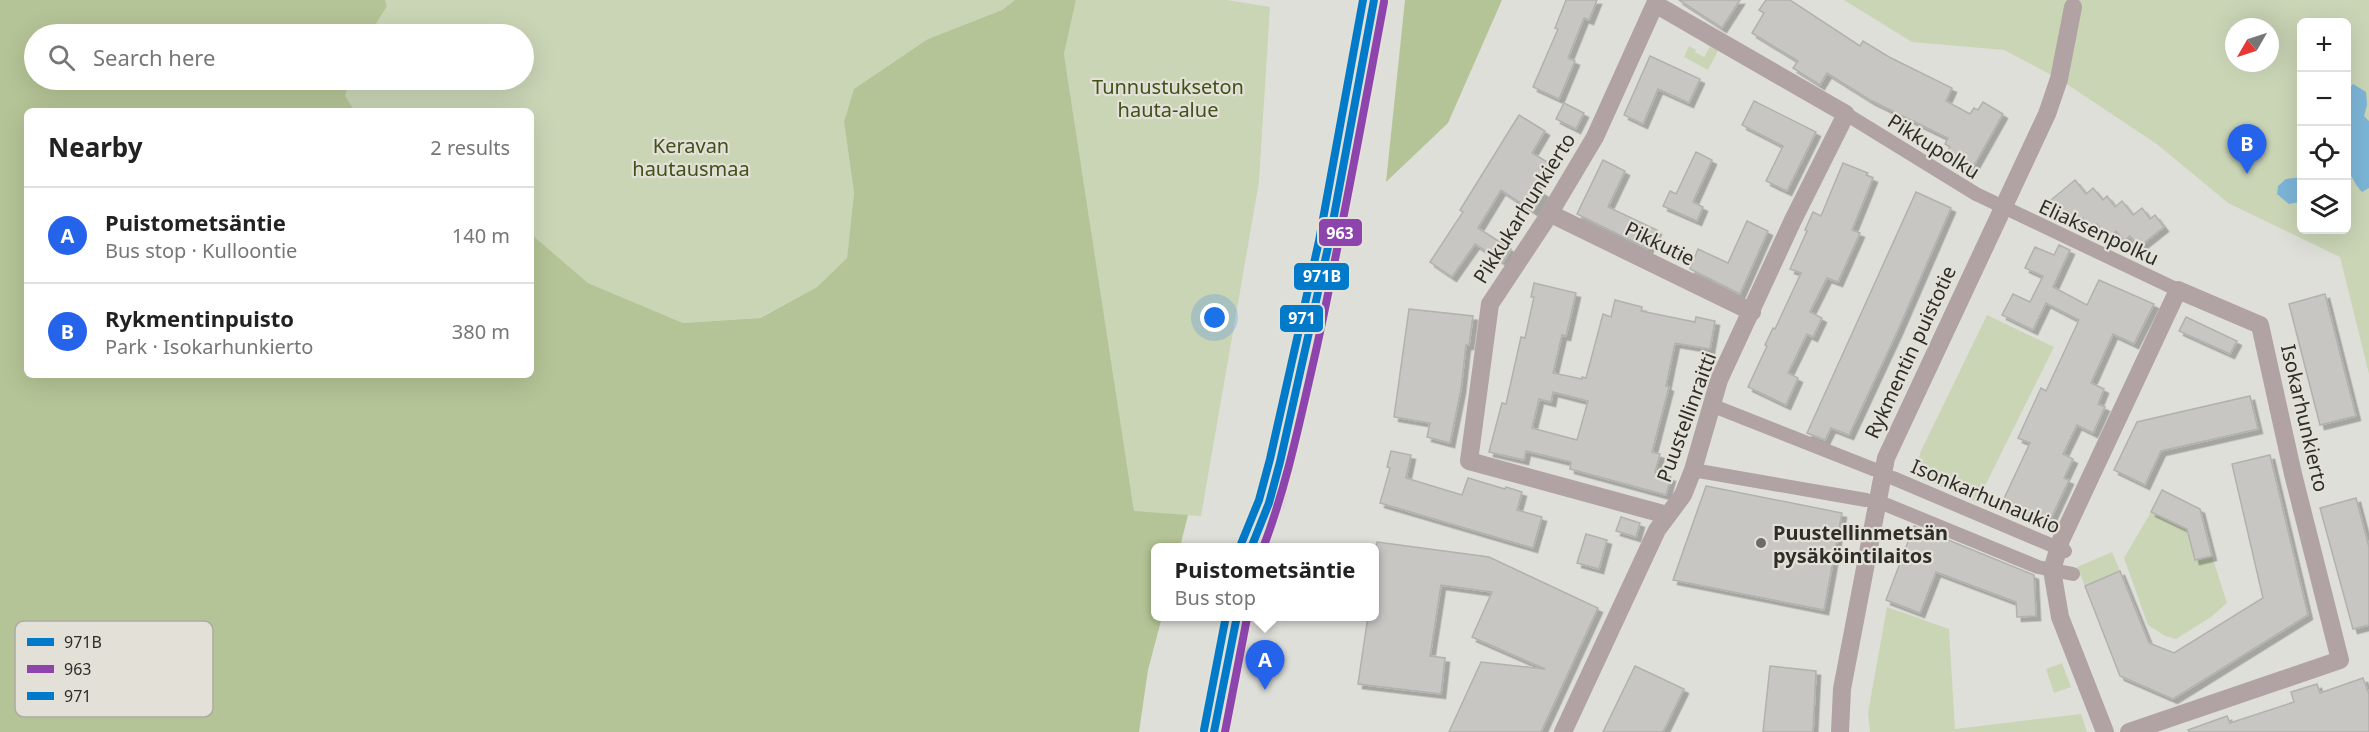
<!DOCTYPE html>
<html lang="en">
<head>
<meta charset="utf-8">
<style>
	:root { --surface:#fff; --page:#f2f2f2; --text:#222; --muted:#767676; --line:#e0e0e0; --accent:#2563eb }
	body { margin:0; font-family:"Noto Sans",sans-serif; background:var(--page); color:var(--text) }
	.controls { position:absolute; right:18px; top:18px; display:grid; overflow:hidden; border-radius:9px; box-shadow:0 6px 24px #0002 }
	.controls button { width:54px; height:54px; display:grid; place-items:center; padding:0; border:0; border-bottom:2px solid var(--line); background:var(--surface); color:var(--text); font:30px sans-serif }
	.compass { position:absolute; left:2225px; top:18px; width:54px; height:54px; border-radius:50%; background:var(--surface); box-shadow:0 6px 24px #0002; rotate:231deg }
	.you { position:absolute; left:1215px; top:318px; width:21px; height:21px; margin:-15px; border:4px solid #fff; border-radius:50%; background:#1a73e8; box-shadow:0 0 0 9px #1a73e833 }
	.badge { display:grid; place-items:center; width:39px; height:39px; border-radius:50%; background:var(--accent); color:#fff; font-size:20px; font-weight:700 }
	.pin { position:absolute; translate:-50% -50px; filter:drop-shadow(0 2px 3px #0008) }
	.pin::after { content:''; position:absolute; top:32px; width:21px; height:18px; background:inherit; clip-path:polygon(0 0,100% 0,50% 100%) }
	.popup { position:absolute; left:1151px; top:543px; width:228px; height:78px; box-sizing:border-box; display:grid; place-content:center; border-radius:9px; background:var(--surface); filter:drop-shadow(0 2px 4px #0005); font-size:20px; white-space:nowrap; color:var(--muted) }
	.popup b { font-size:22px; color:var(--text) }
	.popup::after { content:''; position:absolute; left:50%; top:100%; margin-left:-12px; border:12px solid transparent; border-top-color:var(--surface) }
	.list { margin:0; padding:0; list-style:none }
	h2 { display:flex; justify-content:space-between; align-items:center; height:78px; margin:0; padding:0 24px; font-size:26px }
	h2 small { font-size:20px; font-weight:400; color:var(--muted) }
	.list li { display:grid; grid-template-columns:39px 1fr auto; gap:18px; align-items:center; box-sizing:border-box; height:96px; padding:0 24px; border-top:2px solid var(--line) }
	.list b { display:block; font-size:22px; white-space:nowrap }
	.list p { margin:0; font-size:20px; white-space:nowrap; color:var(--muted) }
	.list em { font-size:20px; font-style:normal; color:var(--muted) }
	.icon { flex:none; width:33px; height:33px; fill:none; stroke:currentColor; stroke-width:2; stroke-linecap:round; stroke-linejoin:round }
	.map { position:relative; flex:none; width:2369px; height:732px; overflow:hidden }
	.search { position:absolute; background:var(--surface); box-shadow:0 6px 24px #0002; left:24px; top:24px; width:510px; height:66px; display:flex; align-items:center; gap:15px; box-sizing:border-box; padding:0 21px; border-radius:33px; color:var(--muted); font-size:22px }
	.panel { position:absolute; background:var(--surface); box-shadow:0 6px 24px #0002; left:24px; top:108px; width:510px; height:270px; border-radius:9px }
	.map>svg:first-child { display:block }
	.green { fill:#cad5b6; fill-rule:evenodd }
	.forest { fill:#b5c496 }
	.water { fill:#7cb5d7 }
	.building { fill:#c8c6c3; stroke:#b2b1ae; stroke-width:1.5; fill-rule:evenodd; filter:url(#shadow) }
	.lines { fill:none; stroke-linecap:round; stroke-linejoin:round }
	.pedestrian { stroke:#b1a2a3; stroke-width:14 }
	.minor { stroke:#b1a2a3; stroke-width:18 }
	.primary { stroke:#b0a2a3; stroke-width:30 }
	.bus-1-casing { stroke:#e2e0d7; stroke-width:12 }
	.bus-2-casing { stroke:#e2e0d7; stroke-width:12 }
	.bus-3-casing { stroke:#e2e0d7; stroke-width:12 }
	.bus-1 { stroke:#007ac9; stroke-width:8 }
	.bus-2 { stroke:#8e44ad; stroke-width:8 }
	.bus-3 { stroke:#007ac9; stroke-width:8 }
	.poi-dot { fill:#6c6b68; stroke:#e2e0d7; stroke-width:2 }
	.labels { text-anchor:middle; dominant-baseline:central; stroke-width:4.5; stroke-linejoin:round; paint-order:stroke }
	.park-label { font-size:20px; fill:#405119; stroke:#e2e0d7 }
	.street-label { font-size:20px; fill:#2e2d2a; stroke:#e2e0d7 }
	.poi-label { font-size:20px; font-weight:bold; fill:#2e2d2a; stroke:#e2e0d7; text-anchor:start }
	.key { fill:#e2e0d7; stroke:#acaaa3; stroke-width:1.5 }
	.key-label { font-size:16px; fill:#2e2d2a }
	.line-badge { stroke:#e2e0d7; stroke-width:2 }
	.badge-label { font-size:16px; text-anchor:middle; font-weight:bold; fill:#fff }
</style>
</head>
<body>
<div class="map">
<svg width="2369" height="732" viewBox="0 0 2369 732">
	<defs>
		<filter id="shadow"><feDropShadow dx="4.5" dy="4.5" stdDeviation="0" flood-color="#0004"/></filter>
	</defs>
	<rect width="100%" height="100%" fill="#dfdfda"/>
	<g class="green">
		<path d="M385 0H1015L1002 10 928 39 844 122 854 193 847 258 817 287 759 318 683 323 588 283 531 234V111H355L345 96 350 80H524V34H370L387 6Z"/>
		<path d="M1076 0H1227L1270 7 1259 182 1201 516 1134 512 1064 54Z"/>
		<path d="M1844 0H2369V374L2340 257 2228 203 2158 145 2059 79 2004 50 1912 42ZM2302 22H2346V230H2302ZM2234 27H2270V63H2234Z"/>
		<path d="M1710 39 1721 45 1708 70 1684 57 1689 46 1696 50 1695 52 1704 57 1710 47 1707 45Z"/>
		<path d="M1987 315 2054 347 1977 502 1913 475 1921 451Z"/>
		<path d="M2151 512 2187 529 2195 560 2212 556 2227 603 2211 617 2176 639 2165 636 2148 625 2124 558Z"/>
		<path d="M2112 552 2120 571 2085 586 2077 567Z"/>
		<path d="M1887 607 1949 629 1955 729 2081 714 2087 732H1870L1868 713Z"/>
		<path d="M2062 663 2071 687 2054 693 2046 669Z"/>
	</g>
	<g class="forest">
		<path d="M0 0H385L387 6 370 34H34V80H350L345 96 355 111H27V375H531V234L588 283 683 323 760 318 817 287 847 258 854 193 844 122 854 89 928 39 1002 10 1015 0H1076L1064 54 1134 511 1188 515 1180 547 1156 548V616L1162 617 1148 670 1139 732H0Z"/>
		<path d="M1405 0H1502L1448 123 1386 182Z"/>
	</g>
	<g class="water">
		<path d="M2353 84 2366 92 2367 105 2364 116 2369 121V188L2362 192C2355 185 2353 177 2347 170V91Z"/>
		<path d="M2301 177V197L2299 202 2289 204 2277 194 2278 186 2286 179Z"/>
	</g>
	<g class="building">
		<path d="M1566 0H1597L1589 20 1584 18 1568 58 1575 61 1559 99 1533 87 1558 29 1555 28Z"/>
		<path d="M1679 0H1740L1722 28Z"/>
		<path d="M1766 0H1790L1860 46 1863 41 1889 57 1952 88 1946 101 1970 114 1974 108 1978 110 1983 102 2003 114 1971 171 1948 158 1950 154 1947 152 1950 147 1945 144 1948 138 1870 100 1827 73 1820 85 1793 68 1798 61 1752 33 1764 13 1759 10Z"/>
		<path d="M1650 56 1700 79 1689 103 1658 89 1643 124 1624 115Z"/>
		<path d="M1754 101 1816 132 1787 191 1766 181 1783 146 1742 125Z"/>
		<path d="M1564 103 1584 113 1576 129 1556 119Z"/>
		<path d="M1519 115 1545 131 1532 153 1549 163 1535 187 1544 193 1533 211 1501 190 1478 228 1511 249 1503 262 1475 244 1452 277 1430 262 1463 212 1460 210Z"/>
		<path d="M1696 152 1712 160 1693 202 1703 207 1697 221 1663 206 1670 191 1676 194Z"/>
		<path d="M1603 160 1625 171 1608 207 1657 230 1648 249 1577 214Z"/>
		<path d="M1843 163 1868 173 1866 175 1873 178 1852 230 1860 233 1838 282 1827 278 1810 312 1822 318 1813 337 1807 334 1788 373 1798 378 1786 405 1748 387 1767 346 1765 345 1773 328 1775 329 1801 273 1790 269 1807 231 1805 230 1813 212 1821 216Z"/>
		<path d="M2075 180 2086 194 2093 188 2103 200 2107 196 2115 207 2122 201 2133 215 2142 208 2150 219 2155 215 2164 227 2139 247 2130 236 2124 241 2116 231 2111 236 2106 230 2103 232 2097 224 2091 229 2083 218 2077 223 2067 211 2063 214 2051 200Z"/>
		<path d="M1916 192 1951 208 1898 330 1849 435 1831 428 1825 440 1807 433Z"/>
		<path d="M1747 221 1768 231 1740 294 1690 269 1698 249 1728 263Z"/>
		<path d="M2059 245 2070 250 2053 287 2087 305 2099 280 2154 304 2134 344 2113 334 2091 383 2104 389 2098 404 2105 407 2093 433 2077 425 2063 454 2073 459 2064 478 2069 480 2047 527 2001 505 2030 443 2018 438 2041 388 2046 391 2079 320 2046 303 2033 330 2002 315 2013 294 2030 302 2043 276 2025 268 2035 247 2054 255Z"/>
		<path d="M1534 283 1576 293 1566 336 1562 335 1553 373 1582 379V377L1586 378 1603 314 1611 317 1615 300 1642 307 1641 311 1695 322 1696 317 1715 321 1710 349 1675 343 1666 386 1669 387 1652 452 1660 454 1655 472 1671 477 1666 495 1570 469 1571 462 1526 451 1524 460 1489 452 1502 403 1506 404 1521 337 1525 338 1534 297H1531ZM1553 392 1588 401 1577 440 1532 428 1539 399 1551 402Z"/>
		<path d="M2325 294 2356 416 2320 425 2289 304Z"/>
		<path d="M1409 309 1473 316 1469 345H1466L1461 389 1450 443 1427 437 1430 423 1394 417Z"/>
		<path d="M2186 317 2237 341 2230 354 2179 331Z"/>
		<path d="M2250 396 2258 429 2161 451 2145 485 2114 470 2137 422Z"/>
		<path d="M1391 451 1411 455 1406 478 1462 495 1468 478 1505 489 1506 487 1522 492 1517 510 1542 517 1533 548 1380 503 1390 468 1387 467Z"/>
		<path d="M2270 455 2308 615 2173 699 2120 676 2085 586 2120 571 2149 643 2174 653 2263 598 2232 464Z"/>
		<path d="M1706 486 1842 513 1824 610 1673 580Z"/>
		<path d="M2162 490 2200 509 2212 556 2195 560 2187 529 2151 512Z"/>
		<path d="M2356 498 2369 547V625L2353 629 2320 508Z"/>
		<path d="M1621 517 1640 523 1636 537 1616 531Z"/>
		<path d="M1914 526 2034 575 2036 616 2017 617 2016 602 1936 572 1920 613 1886 600Z"/>
		<path d="M1586 534 1607 540 1599 569 1577 563Z"/>
		<path d="M1377 542 1489 557 1598 608 1541 732H1449L1481 662 1545 669 1472 637 1492 592 1441 585 1430 656 1445 658 1441 694 1358 684 1368 616H1374V561Z"/>
		<path d="M1635 666 1684 689 1663 732H1603Z"/>
		<path d="M1770 666 1816 671 1813 732H1763Z"/>
		<path d="M2363 678 2369 694V732H2189L2188 730 2227 716 2230 723 2294 702 2291 692 2317 684 2320 693Z"/>
	</g>
	<g class="lines">
		<g class="pedestrian">
			<path d="M1846 114 1976 194 2178 290"/>
			<path d="M1711 405 1873 469"/>
			<path d="M1693 470 1866 500"/>
			<path d="M1893 478 2065 551"/>
			<path d="M1887 505 2038 567 2073 574"/>
		</g>
		<g class="minor">
			<path d="M1549 213 1752 312"/>
			<path d="M1563 732 1657 530 1683 495 1693 470 1719 380 1793 220 1846 114 1655 4 1595 137 1545 221 1490 304 1469 461 1667 515"/>
			<path d="M1840 732 1842 689 1886 458 2047 114 2059 79 2073 7"/>
			<path d="M2105 732 2060 617 2052 570 2061 540 2178 290 2260 325 2293 474 2340 660 2129 732"/>
		</g>
		<g class="primary">
			<path d="M1251 548 1269 503 1280 462 1329 243 1374 0"/>
			<path d="M1214 732 1237 616"/>
		</g>
		<defs>
			<g id="bus-1">
				<path d="M1251 548 1269 503 1280 462 1329 243 1374 0"/>
				<path d="M1214 732 1237 616"/>
			</g>
			<g id="bus-2">
				<path d="M1263 548C1287 485 1300 420 1315 355 1341 238 1362 120 1384 2"/>
				<path d="M1225 732 1247 618"/>
			</g>
			<g id="bus-3">
				<path d="M1241 544 1259 500 1270 459 1319 241 1363 0"/>
				<path d="M1204 730 1226 616"/>
			</g>
		</defs>
		<use href="#bus-1" class="bus-1-casing"/>
		<use href="#bus-2" class="bus-2-casing"/>
		<use href="#bus-3" class="bus-3-casing"/>
		<use href="#bus-1" class="bus-1"/>
		<use href="#bus-2" class="bus-2"/>
		<use href="#bus-3" class="bus-3"/>
	</g>
	<circle class="poi-dot" cx="1761" cy="543" r="6"/>
	<g class="labels">
		<g class="park-label">
			<text x="1168" y="86">Tunnustukseton<tspan x="1168" dy="23">hauta-alue</tspan></text>
			<text x="691" y="145">Keravan<tspan x="691" dy="23">hautausmaa</tspan></text>
		</g>
		<g class="street-label">
			<text transform="translate(1934 146) rotate(32)">Pikkupolku</text>
			<text transform="translate(1524 208) rotate(-58)">Pikkukarhunkierto</text>
			<text transform="translate(2099 232) rotate(25)">Eliaksenpolku</text>
			<text transform="translate(1660 243) rotate(26)">Pikkutie</text>
			<text transform="translate(1910 352) rotate(-65)">Rykmentin puistotie</text>
			<text transform="translate(1686 417) rotate(-70)">Puustellinraitti</text>
			<text transform="translate(2305 418) rotate(77)">Isokarhunkierto</text>
			<text transform="translate(1986 496) rotate(23)">Isonkarhunaukio</text>
		</g>
		<g class="poi-label">
			<text x="1773" y="532">Puustellinmetsän<tspan x="1773" dy="23">pysäköintilaitos</tspan></text>
		</g>
	</g>
	<rect x="15" y="621" width="198" height="96" rx="9" class="key"/>
	<rect x="27" y="638" width="27" height="8" fill="#007ac9"/>
	<rect x="27" y="665" width="27" height="8" fill="#8e44ad"/>
	<rect x="27" y="692" width="27" height="8" fill="#007ac9"/>
	<g class="key-label">
		<text x="64" y="648">971B</text>
		<text x="64" y="675">963</text>
		<text x="64" y="702">971</text>
	</g>
	<g class="line-badge">
		<rect x="1318" y="218" width="45" height="29" rx="6" fill="#8e44ad"/>
		<rect x="1293" y="262" width="57" height="29" rx="6" fill="#007ac9"/>
		<rect x="1279" y="304" width="45" height="29" rx="6" fill="#007ac9"/>
	</g>
	<g class="badge-label">
		<text x="1340" y="239">963</text>
		<text x="1322" y="282">971B</text>
		<text x="1302" y="324">971</text>
	</g>
</svg>
<div class="controls">
<button>+</button>
<button>−</button>
<button><svg class="icon" aria-label="locate" viewBox="0 0 24 24"><circle cx="12" cy="12" r="6"/><path d="M12 2v4M12 18v4M2 12h4M18 12h4"/></svg></button>
<button><svg class="icon" aria-label="layers" viewBox="0 0 24 24"><path d="M12 4l9 5-9 5-9-5zM3 14l9 5 9-5"/></svg></button>
</div>
<svg class="compass" viewBox="-18 -18 36 36"><path d="M0-13l5 13h-10z" fill="#e53935"/><path d="M0 13l5-13h-10z" fill="#767676"/></svg>
<div class="you"></div>
<div class="pin badge" style="left:1265px;top:690px">A</div>
<div class="popup"><b>Puistometsäntie</b>Bus stop</div>
<div class="pin badge" style="left:2247px;top:174px">B</div>
<div class="search"><svg class="icon" aria-label="search" viewBox="0 0 24 24"><circle cx="10" cy="10" r="6"/><path d="M15 15l6 6"/></svg>Search here</div>
<section class="panel">
<h2>Nearby<small>2 results</small></h2>
<ul class="list">
<li><span class="badge">A</span><div><b>Puistometsäntie</b><p>Bus stop · Kulloontie</p></div><em>140 m</em></li>
<li><span class="badge">B</span><div><b>Rykmentinpuisto</b><p>Park · Isokarhunkierto</p></div><em>380 m</em></li>
</ul>
</section>
</div>
</body>
</html>
